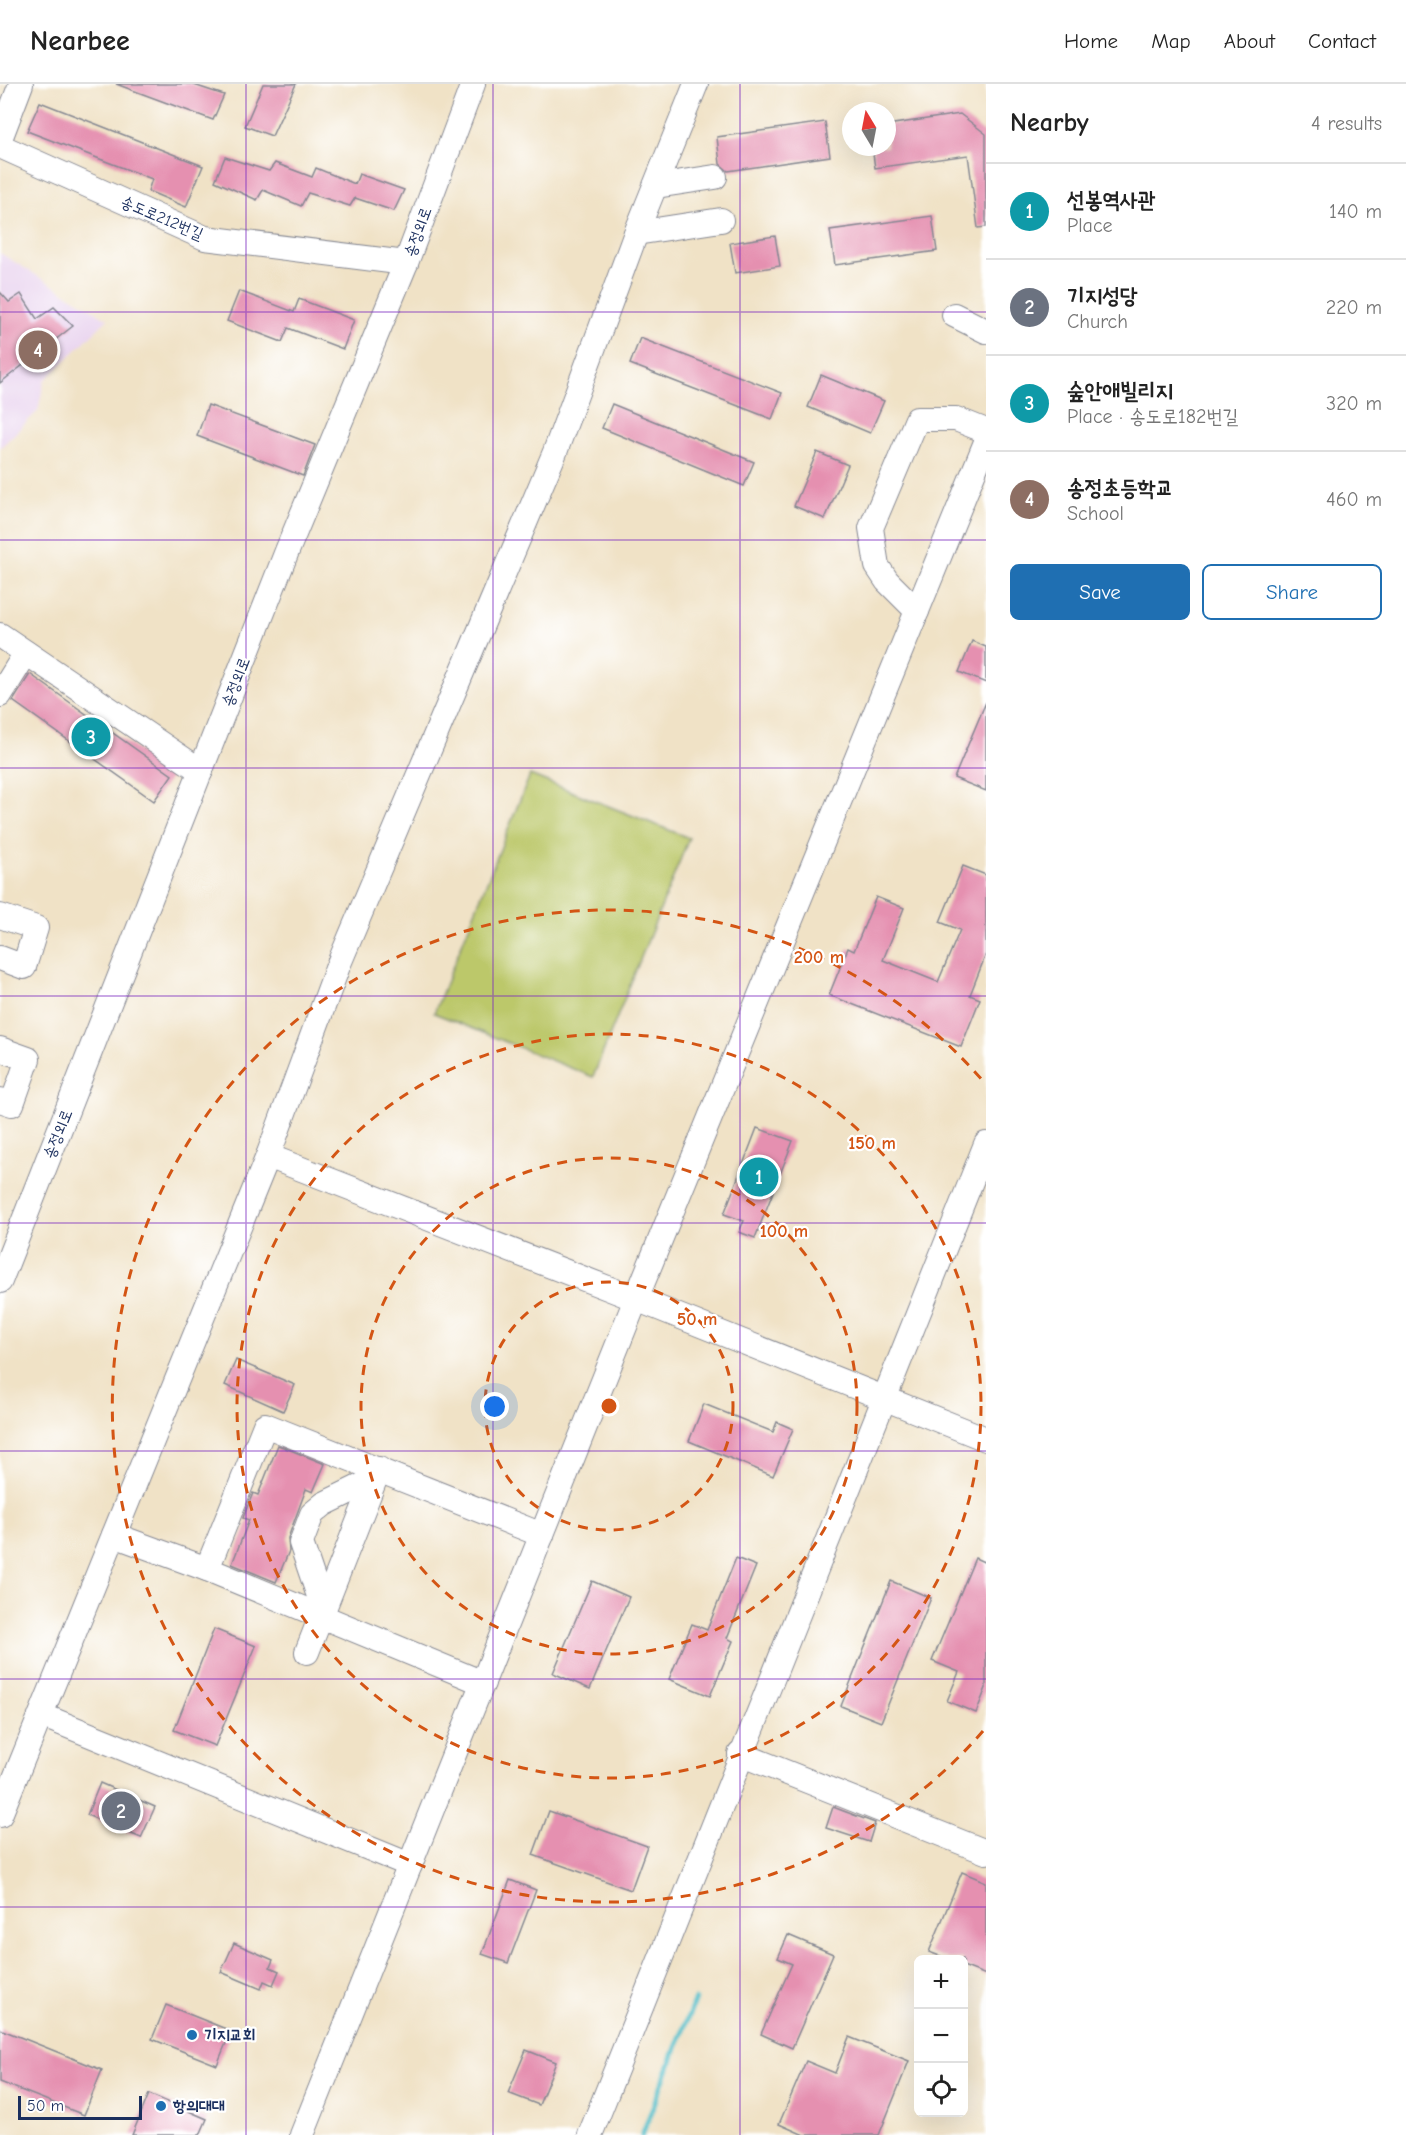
<!DOCTYPE html>
<html lang="en">
<head>
<meta charset="utf-8">
<style>
	:root { --surface:#fff; --page:#f6f6f6; --text:#222; --muted:#767676; --line:#e0e0e0; --accent:#1f6fb2 }
	body { margin:0; font-family:"Comic Neue","Poor Story",sans-serif; background:var(--page); color:var(--text) }
	.controls { position:absolute; right:18px; bottom:18px; display:grid; overflow:hidden; border-radius:9px; box-shadow:0 6px 24px #0002 }
	.controls button { width:54px; height:54px; display:grid; place-items:center; padding:0; border:0; border-bottom:2px solid var(--line); background:var(--surface); color:var(--text); font:30px sans-serif }
	.compass { position:absolute; left:842px; top:18px; width:54px; height:54px; border-radius:50%; background:var(--surface); box-shadow:0 6px 24px #0002; rotate:350deg }
	.scale { position:absolute; left:18px; bottom:15px; width:124px; box-sizing:border-box; padding-left:6px; border:3px solid #1b2f5e; border-top:0; font-size:16px; line-height:21px; white-space:nowrap; color:#1b2f5e; -webkit-text-stroke:4px #fff; paint-order:stroke }
	.you { position:absolute; left:495px; top:1323px; width:21px; height:21px; margin:-15px; border:4px solid #fff; border-radius:50%; background:#1a73e8; box-shadow:0 0 0 9px #1a73e833 }
	.badge { display:grid; place-items:center; width:39px; height:39px; border-radius:50%; background:var(--accent); color:#fff; font-size:20px; font-weight:700 }
	.pin { position:absolute; translate:-50% -50%; border:3px solid #fff; box-shadow:0 2px 6px #0006 }
	.list { margin:0; padding:0; list-style:none }
	h2 { display:flex; justify-content:space-between; align-items:center; height:78px; margin:0; padding:0 24px; font-size:26px }
	h2 small { font-size:20px; font-weight:400; color:var(--muted) }
	.list li { display:grid; grid-template-columns:39px 1fr auto; gap:18px; align-items:center; box-sizing:border-box; height:96px; padding:0 24px; border-top:2px solid var(--line) }
	.list b { display:block; font-size:22px; white-space:nowrap }
	.list p { margin:0; font-size:20px; white-space:nowrap; color:var(--muted) }
	.list em { font-size:20px; font-style:normal; color:var(--muted) }
	.actions { display:flex; gap:12px; padding:18px 24px }
	.actions a { flex:1; padding:14px 0; border:2px solid var(--accent); border-radius:9px; text-align:center; font-size:21px; color:var(--accent) }
	.actions .main { background:var(--accent); color:#fff }
	.icon { flex:none; width:33px; height:33px; fill:none; stroke:currentColor; stroke-width:2; stroke-linecap:round; stroke-linejoin:round }
	.map { position:relative; flex:none; width:986px; height:2051px; overflow:hidden }
	header { display:flex; align-items:center; gap:36px; box-sizing:border-box; height:84px; padding:0 30px; background:var(--surface); border-bottom:2px solid var(--line) }
	header strong { font-size:28px }
	nav { display:flex; gap:33px; margin-inline-start:auto; font-size:21px }
	main { display:flex }
	aside { flex:1; background:var(--surface) }
	.map>svg:first-child { display:block }
	.built { fill:#e8d2ee }
	.green { fill:#bcc86a; stroke:#6c7c64; stroke-width:1.5 }
	.lines { fill:none; stroke-linecap:round; stroke-linejoin:round }
	.stream { stroke:#52bfca; stroke-width:5 }
	.building { fill:#e590b0 }
	.minor-casing { stroke:#868892; stroke-width:26 }
	.minor { stroke:#fff; stroke-width:24 }
	.grid { fill:none; stroke:#7b2cbf; stroke-width:1.5; stroke-opacity:0.55 }
	.ring { fill:none; stroke:#d45514; stroke-width:3; stroke-dasharray:10 8 }
	.poi-dot { fill:#1f6fb2; stroke:#fff; stroke-width:2 }
	.labels { text-anchor:middle; dominant-baseline:central; stroke-width:4.5; stroke-linejoin:round; paint-order:stroke }
	.street-label { font-size:16px; fill:#1b2f5e; stroke:#fff }
	.poi-label { font-size:16px; font-weight:bold; fill:#1b2f5e; stroke:#fff; text-anchor:start }
	.centre { fill:#d45514; stroke:#fff; stroke-width:3 }
	.ring-label { font-size:18px; text-anchor:middle; font-weight:bold; fill:#d45514; stroke:#fff; stroke-width:4.5; stroke-linejoin:round; paint-order:stroke }
</style>
</head>
<body>
<header>
<strong>Nearbee</strong>
<nav><a>Home</a><a>Map</a><a>About</a><a>Contact</a></nav>
</header>
<main>
<div class="map">
<svg width="986" height="2051" viewBox="0 0 986 2051">
	<rect width="100%" height="100%" fill="#fff"/>
	<filter id="ink" filterUnits="userSpaceOnUse"><feTurbulence type="fractalNoise" baseFrequency=".0167" numOctaves="2"/><feDisplacementMap in="SourceGraphic" scale="12" xChannelSelector="R" yChannelSelector="G"/><feConvolveMatrix kernelMatrix="1 2 1 2 8 2 1 2 1" color-interpolation-filters="sRGB"/></filter>
	<filter id="wash" filterUnits="userSpaceOnUse"><feTurbulence type="fractalNoise" baseFrequency=".008" numOctaves="4" result="noise"/><feDisplacementMap in="SourceGraphic" scale="24" xChannelSelector="R" yChannelSelector="G"/><feGaussianBlur stdDeviation="1.35" result="paint"/><feColorMatrix in="noise" values="0 0 0 0 0 0 0 0 0 0 0 0 0 0 0 0 0 1.4 0 .05"/><feComposite in="paint" operator="in"/></filter>
	<g filter="url(#wash)">
		<rect width="100%" height="100%" fill="#f0e2c6"/>
		<path class="built" d="M0 169 108 235 44 297 38 327 0 364Z"/>
		<path class="green" d="M530 691 689 754 593 993 434 929Z"/>
		<g class="lines">
			<path class="stream" d="M642 2051 695 1915"/>
		</g>
		<g id="blocks">
			<g class="building">
				<path d="M116 0H191L224 11 213 36Z"/>
				<path d="M263 0H296L272 52 245 42Z"/>
				<path d="M40 18 203 82 186 123 148 107 152 95 27 47Z"/>
				<path d="M960 30 986 50V143L978 144 968 71 875 84 872 63H887V41Z"/>
				<path d="M825 38 830 72 728 87 720 80 717 53Z"/>
				<path d="M225 73 269 87 275 79 312 93 316 84 355 100 359 90 404 106 394 127 355 114 350 122 308 109 301 122 263 106 257 116 215 97Z"/>
				<path d="M932 132 937 167 835 181 830 146Z"/>
				<path d="M775 152 780 182 735 189 730 159Z"/>
				<path d="M239 207 294 228 299 215 354 236 343 265 288 244 282 258 227 237Z"/>
				<path d="M0 208 9 218 21 210 37 235 54 223 73 242 0 299Z"/>
				<path d="M640 254 782 309 772 335 630 280Z"/>
				<path d="M821 291 884 317 870 349 808 323Z"/>
				<path d="M612 320 754 378 744 402 602 344Z"/>
				<path d="M208 321 315 361 303 392 197 352Z"/>
				<path d="M817 368 848 381 825 435 794 422Z"/>
				<path d="M972 557 986 563V599L959 588Z"/>
				<path d="M30 590 172 691 154 717 13 617Z"/>
				<path d="M986 618V707L954 694Z"/>
				<path d="M963 782 986 791V870L970 911 980 915 961 963 829 911 848 864 854 867 876 813 904 824 883 876 938 898 960 846 940 838Z"/>
				<path d="M757 1044 793 1057 755 1154 739 1148 744 1137 724 1130Z"/>
				<path d="M236 1276 295 1301 283 1327 225 1301Z"/>
				<path d="M704 1320 773 1348 777 1338 793 1345 773 1392 689 1357Z"/>
				<path d="M278 1361 325 1380 313 1408 306 1405 288 1454 289 1467 276 1498 232 1480 249 1436 243 1434 253 1409 258 1411Z"/>
				<path d="M736 1474 756 1482 727 1554 733 1557 710 1612 669 1595 692 1540 707 1546Z"/>
				<path d="M975 1474 986 1479V1604L976 1629 947 1617 959 1588 932 1577Z"/>
				<path d="M592 1497 629 1513 590 1605 553 1589Z"/>
				<path d="M891 1497 931 1514 881 1638 841 1622Z"/>
				<path d="M214 1545 256 1562 215 1662 174 1646Z"/>
				<path d="M100 1699 155 1723 141 1754 87 1731Z"/>
				<path d="M833 1723 875 1739 869 1758 826 1744Z"/>
				<path d="M549 1727 647 1762 631 1806 533 1771Z"/>
				<path d="M962 1788 986 1798V1891L963 1882V1875H948L929 1868Z"/>
				<path d="M510 1796 536 1806 508 1879 482 1870Z"/>
				<path d="M788 1851 833 1870 792 1964 761 1950 792 1880 778 1874Z"/>
				<path d="M234 1859 273 1876 270 1883 279 1887 273 1901 264 1897 261 1905 221 1888Z"/>
				<path d="M166 1921 231 1947 217 1981 152 1955Z"/>
				<path d="M0 1945 102 1986 84 2031 0 1998Z"/>
				<path d="M849 1953 909 1977 879 2051H804L779 2040 806 1977 835 1989Z"/>
				<path d="M526 1966 556 1978 539 2021 508 2009Z"/>
				<path d="M149 2010 207 2035 200 2051H132Z"/>
			</g>
		</g>
	</g>
	<g filter="url(#ink)">
		<use href="#blocks" fill-opacity="0" stroke="#868892" stroke-width="1.5"/>
		<g class="lines">
			<defs>
				<g id="minor">
					<path d="M0 55 21 0"/>
					<path d="M0 62 205 154 406 179"/>
					<path d="M656 102 715 93"/>
					<path d="M636 149 721 136"/>
					<path d="M954 231 986 247"/>
					<path d="M917 527 887 497 877 482 871 444 917 335H956L986 347"/>
					<path d="M0 551 201 687"/>
					<path d="M0 611 26 569"/>
					<path d="M0 832 36 844 24 883 0 874"/>
					<path d="M0 965 28 975 12 1020 0 1016"/>
					<path d="M268 1072 636 1215 986 1355"/>
					<path d="M0 1197 287 467 406 179 473 0"/>
					<path d="M114 1451 207 1485"/>
					<path d="M324 1527 301 1459 312 1430 324 1420 375 1395"/>
					<path d="M307 1568 379 1385"/>
					<path d="M483 1599 207 1485 265 1341 542 1451"/>
					<path d="M41 1631 410 1781"/>
					<path d="M740 1670 986 1768"/>
					<path d="M0 1731 268 1072 338 882 555 368 636 149 696 0"/>
					<path d="M302 2051 636 1215 986 358"/>
					<path d="M590 2051 986 1060"/>
				</g>
			</defs>
			<use href="#minor" class="minor-casing"/>
			<use href="#minor" class="minor"/>
		</g>
	</g>
	<path class="grid" d="M246 0V2051M493 0V2051M740 0V2051M0 228H986M0 456H986M0 684H986M0 912H986M0 1139H986M0 1367H986M0 1595H986M0 1823H986"/>
	<g class="ring">
		<circle cx="609" cy="1322" r="124"/>
		<circle cx="609" cy="1322" r="248"/>
		<circle cx="609" cy="1322" r="372"/>
		<path d="M983 1647A496 496 0 1 1 983 997"/>
	</g>
	<g class="poi-dot">
		<circle cx="192" cy="1951" r="6"/>
		<circle cx="161" cy="2022" r="6"/>
	</g>
	<g class="labels">
		<g class="street-label">
			<text transform="translate(162 134) rotate(23)">송도로212번길</text>
			<text transform="translate(418 148) rotate(-70)">송정외로</text>
			<text transform="translate(236 598) rotate(-69)">송정외로</text>
			<text transform="translate(58 1050) rotate(-68)">송정외로</text>
		</g>
		<g class="poi-label">
			<text x="204" y="1951">기지교회</text>
			<text x="173" y="2022">항의대대</text>
		</g>
	</g>
	<circle cx="609" cy="1322" r="9" class="centre"/>
	<g class="ring-label">
		<text x="819" y="879">200 m</text>
		<text x="872" y="1065">150 m</text>
		<text x="784" y="1153">100 m</text>
		<text x="697" y="1241">50 m</text>
	</g>
</svg>
<div class="controls">
<button>+</button>
<button>−</button>
<button><svg class="icon" aria-label="locate" viewBox="0 0 24 24"><circle cx="12" cy="12" r="6"/><path d="M12 2v4M12 18v4M2 12h4M18 12h4"/></svg></button>
</div>
<svg class="compass" viewBox="-18 -18 36 36"><path d="M0-13l5 13h-10z" fill="#e53935"/><path d="M0 13l5-13h-10z" fill="#767676"/></svg>
<div class="scale">50 m</div>
<div class="you"></div>
<div class="pin badge" style="left:759px;top:1093px;background:#0f9aa8">1</div>
<div class="pin badge" style="left:121px;top:1727px;background:#6b7280">2</div>
<div class="pin badge" style="left:91px;top:653px;background:#0f9aa8">3</div>
<div class="pin badge" style="left:38px;top:266px;background:#8d6e63">4</div>
</div>
<aside>
<h2>Nearby<small>4 results</small></h2>
<ul class="list">
<li><span class="badge" style="background:#0f9aa8">1</span><div><b>선봉역사관</b><p>Place</p></div><em>140 m</em></li>
<li><span class="badge" style="background:#6b7280">2</span><div><b>기지성당</b><p>Church</p></div><em>220 m</em></li>
<li><span class="badge" style="background:#0f9aa8">3</span><div><b>숲안애빌리지</b><p>Place · 송도로182번길</p></div><em>320 m</em></li>
<li><span class="badge" style="background:#8d6e63">4</span><div><b>송정초등학교</b><p>School</p></div><em>460 m</em></li>
</ul>
<div class="actions"><a class="main">Save</a><a>Share</a></div>
</aside>
</main>
</body>
</html>
